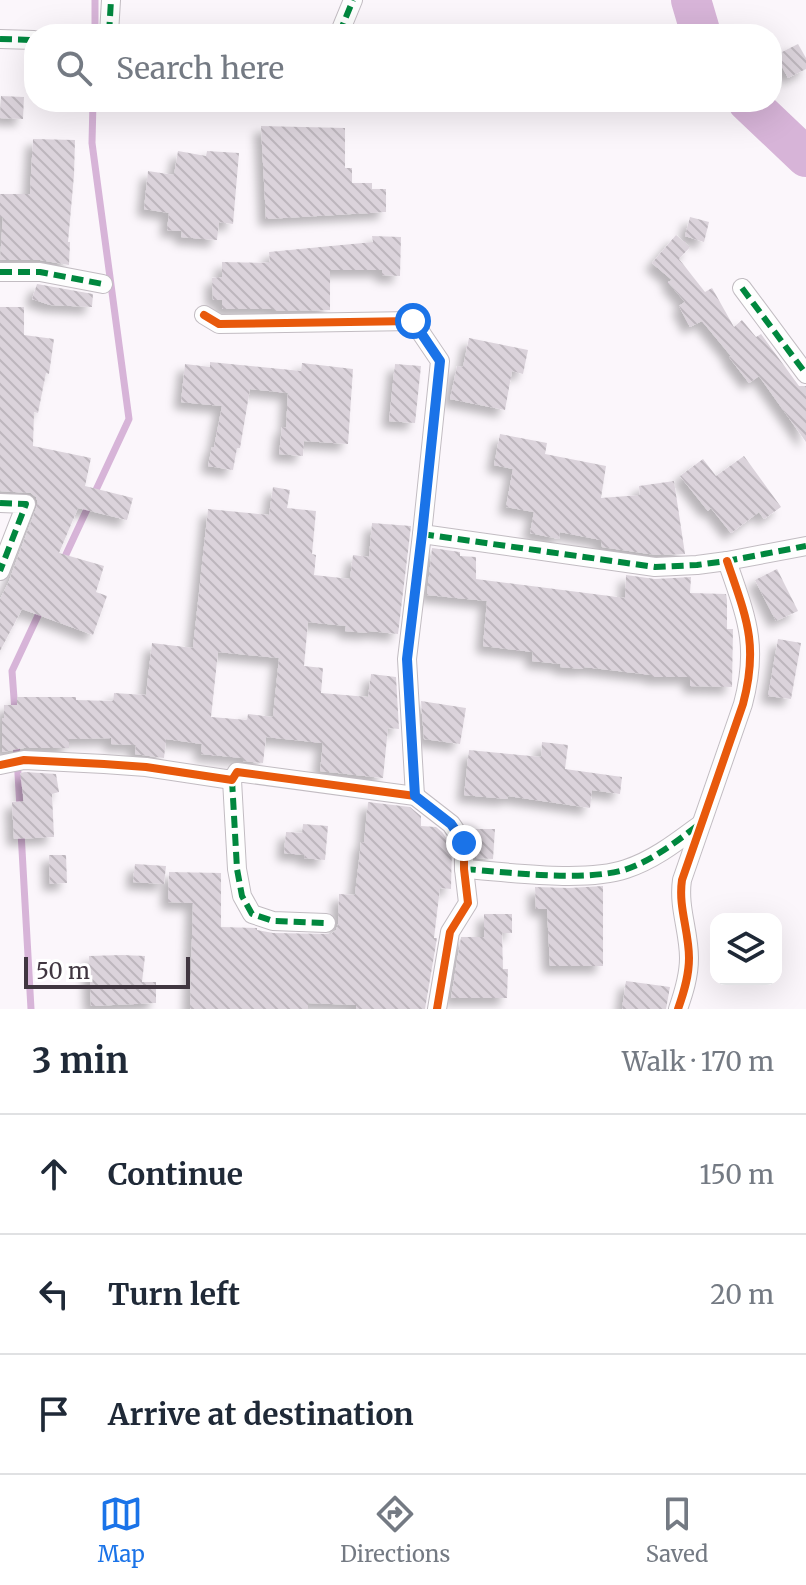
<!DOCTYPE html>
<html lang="en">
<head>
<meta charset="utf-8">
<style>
	:root { --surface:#fff; --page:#f2f2f3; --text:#1f2937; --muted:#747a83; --line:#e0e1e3; --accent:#1a73e8 }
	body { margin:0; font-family:Merriweather,serif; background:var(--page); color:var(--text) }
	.controls { position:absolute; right:24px; bottom:24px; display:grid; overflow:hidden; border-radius:16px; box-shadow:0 8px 32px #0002 }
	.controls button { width:72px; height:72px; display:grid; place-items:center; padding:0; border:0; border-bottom:2px solid var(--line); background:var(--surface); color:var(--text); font:40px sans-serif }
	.scale { position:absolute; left:24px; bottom:20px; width:166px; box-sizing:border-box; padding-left:8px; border:4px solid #403640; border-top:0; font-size:22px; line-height:28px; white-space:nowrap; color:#403640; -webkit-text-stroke:6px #fff; paint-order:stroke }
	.stop { position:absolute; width:24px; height:24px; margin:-18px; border:6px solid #1a73e8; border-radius:50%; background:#fff }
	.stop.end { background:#1a73e8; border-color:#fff; box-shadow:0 2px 8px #0008 }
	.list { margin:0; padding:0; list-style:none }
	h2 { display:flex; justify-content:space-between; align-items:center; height:104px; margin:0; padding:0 32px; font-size:34px }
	h2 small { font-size:26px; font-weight:400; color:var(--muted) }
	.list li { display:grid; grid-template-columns:52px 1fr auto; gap:24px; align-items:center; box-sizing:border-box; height:120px; padding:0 32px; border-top:2px solid var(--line) }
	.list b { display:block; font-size:30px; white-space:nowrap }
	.list em { font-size:26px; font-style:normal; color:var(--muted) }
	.icon { flex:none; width:44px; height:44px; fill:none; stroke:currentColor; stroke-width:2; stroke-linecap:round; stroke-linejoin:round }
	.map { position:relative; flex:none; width:806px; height:1009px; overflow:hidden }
	.search { position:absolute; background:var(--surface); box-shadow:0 8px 32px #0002; left:24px; right:24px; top:24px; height:88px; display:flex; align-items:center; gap:20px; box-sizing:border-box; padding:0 28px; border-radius:32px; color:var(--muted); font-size:30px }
	.sheet { height:464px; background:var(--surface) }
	nav { display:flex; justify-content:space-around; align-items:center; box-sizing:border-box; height:112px; border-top:2px solid var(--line); background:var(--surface); font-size:22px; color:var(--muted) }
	nav a { display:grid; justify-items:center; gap:4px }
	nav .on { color:var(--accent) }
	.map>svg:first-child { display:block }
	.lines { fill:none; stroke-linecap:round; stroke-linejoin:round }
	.stream { stroke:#d7b4d8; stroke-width:7 }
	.river { stroke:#d7b4d8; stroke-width:40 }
	.building { fill:url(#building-back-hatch); fill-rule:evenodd; filter:url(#shadow) }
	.minor-casing { stroke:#c2bcc2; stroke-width:20 }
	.minor { stroke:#fefefe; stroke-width:18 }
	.quiet { stroke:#00873e; stroke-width:6; stroke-dasharray:12 6; stroke-linecap:butt }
	.cycleway-casing { stroke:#fff; stroke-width:13 }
	.cycleway { stroke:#e8590c; stroke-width:8 }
	.route { stroke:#1a73e8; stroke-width:10 }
</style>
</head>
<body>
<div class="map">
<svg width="806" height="1009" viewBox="0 0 806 1009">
	<defs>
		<pattern id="building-back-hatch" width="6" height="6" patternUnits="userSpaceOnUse" patternTransform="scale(2)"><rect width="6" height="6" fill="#dbd3db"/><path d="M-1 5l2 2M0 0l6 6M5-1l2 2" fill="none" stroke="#bdb6bd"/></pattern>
		<filter id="shadow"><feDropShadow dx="-7" dy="7" stdDeviation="4" flood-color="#0004"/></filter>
	</defs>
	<rect width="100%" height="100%" fill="#fbf6fb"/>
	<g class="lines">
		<g class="stream">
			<path d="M95 34V0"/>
			<path d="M62 563 129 419 92 143 93 102"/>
			<path d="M15 712 12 671 42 607"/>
			<path d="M16 740 20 808"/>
			<path d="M21 832 31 1009"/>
		</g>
		<g class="river">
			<path d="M691 0 701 34"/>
			<path d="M748 102 806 157"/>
		</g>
	</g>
	<g class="building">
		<path d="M798 44 806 58V69L788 78 776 55Z"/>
		<path d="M1 96 24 97 23 119 0 118Z"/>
		<path d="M261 126 345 128V168H352V183H372V189H386V212L266 219Z"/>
		<path d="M33 139 75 140 74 175 68 242H70L69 265 40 260H0L3 217H0V194H30Z"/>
		<path d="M178 151 206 156 207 151 239 153 233 224 219 222 217 240 181 237 182 231 167 230 169 213 144 209 148 171 174 175Z"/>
		<path d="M690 217 709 222 704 242 685 236Z"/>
		<path d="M676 235 690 247 679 259 705 292 712 288 734 327 742 320 756 337 761 334 799 386H806V442L759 376 749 383 729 357 731 356 702 321 690 327 679 306 685 302 668 282 672 280 652 263Z"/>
		<path d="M372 236 401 237 400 276 382 275V270H330V310L274 311V309H222V300H213L212 278 222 277V262L270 263 269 252 373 242Z"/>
		<path d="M37 284 93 294 92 307 50 305 32 299Z"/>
		<path d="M0 307H24V335L54 339 49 374 46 373 38 413 34 412 33 446 91 458 85 486 133 498 127 520 78 508 59 553 104 566 96 592 107 596 93 635 22 609 0 651V599L9 581 38 503 36 497 31 493 0 491Z"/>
		<path d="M469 338 528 350 523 374 512 371 505 410 450 399 457 366 463 367Z"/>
		<path d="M210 362 301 371 302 363 353 369 348 444 304 441 303 456 279 454 282 427 286 428 288 393 250 389 240 448H237L233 470 208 466 212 447H214L222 406 181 402 185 364 210 367Z"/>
		<path d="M395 364 421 366 415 423 389 421Z"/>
		<path d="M500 434 547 443 545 454 606 466 601 498 640 495 639 486 674 481 685 554 656 555 602 547 601 540 560 532 559 539 530 533 534 512 506 507 513 469 494 465Z"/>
		<path d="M744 456 781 507 764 519 759 512 731 533 711 508 708 511 680 476 703 459 716 476Z"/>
		<path d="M273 487 290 490 287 508 316 511 312 554 316 555 314 575 350 579 353 555 369 557 372 523 411 526 398 634 369 631V633L345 631 346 626 308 622 304 666 323 668 321 693 368 697 371 674 396 677 399 729 388 728 383 778 320 771 323 743 266 737 263 763 243 761V758L201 754 202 744 166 739 164 758 135 754 136 745 111 744V738L69 739V748H24L2 752V718H4V705H17V697H76V700L113 701 114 693 146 695 152 643 193 648 208 509 269 515ZM218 652 279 658 273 717 248 714 247 720 211 717Z"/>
		<path d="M432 548 460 552V556L476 557V579L625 598 626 575 655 579 691 577 690 593 726 594 727 600V629H733L732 687 690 686V677H652V675L584 667V669L560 667 561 664 532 661 533 652 483 646 487 601 427 595Z"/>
		<path d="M777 569 798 611 776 621 755 580Z"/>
		<path d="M778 639 801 643 791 699 768 696Z"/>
		<path d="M421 701 466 708 460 744 424 739Z"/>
		<path d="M542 742 568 745 565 769 622 777 620 794 592 790 590 808 508 796 507 799 464 795 469 750 541 757Z"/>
		<path d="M25 772 56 774 59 792 52 794 54 837 14 839 12 802 24 801 20 773Z"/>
		<path d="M368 802 410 807 421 816V826L436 827 442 832 452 847 451 889 440 888 434 938H437L425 1009H356V1005L308 1003V1009H190L193 903 168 902 169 872 221 873V927L257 928V930L273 933 331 934 336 930 338 924 339 894 355 895 361 842 364 843Z"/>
		<path d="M303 824 328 826 325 860 304 858 305 855 284 853 286 832 302 833Z"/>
		<path d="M474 829H495L493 859 476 858V842L470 831H473Z"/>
		<path d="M49 855H66L67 883 50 884Z"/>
		<path d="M135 864 166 866 164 884 133 882Z"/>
		<path d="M603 886V966H550L547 909H536L535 887 569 888Z"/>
		<path d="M484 914H512V933H502L503 969H508L507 998H451L461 937H484Z"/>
		<path d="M122 955 145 956 142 982H156V1003L91 1006 89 956Z"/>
		<path d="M626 981 670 987 666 1009H622Z"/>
	</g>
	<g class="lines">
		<defs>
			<g id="minor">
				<path d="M109 34 111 0"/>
				<path d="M339 34 353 0"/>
				<path d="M0 39 34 40"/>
				<path d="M0 272H40L103 284"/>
				<path d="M742 288 806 374"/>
				<path d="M204 315 219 324 413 321 440 361 422 534 407 659 415 796"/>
				<path d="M0 503 26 504 0 571"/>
				<path d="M422 534 655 567 697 565 727 561 806 546"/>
				<path d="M0 765 24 760 104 764 146 767 232 780 237 772 415 796 451 824 464 843V869L468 903 450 932 437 1009"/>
				<path d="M232 780 237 869 242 896 252 914 273 921 326 923"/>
				<path d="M464 869C508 872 585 883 626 869 654 860 678 841 701 824"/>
				<path d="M678 1009C684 992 689 976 689 958 689 931 678 907 682 880L743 704C759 644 746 617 727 561"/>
			</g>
		</defs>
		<use href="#minor" class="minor-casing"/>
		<use href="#minor" class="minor"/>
		<g class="quiet">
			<path d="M109 34 111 0"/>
			<path d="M339 34 353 0"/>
			<path d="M0 39 34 40"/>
			<path d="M0 272H40L103 284"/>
			<path d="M742 288 806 374"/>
			<path d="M0 503 26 504 0 571"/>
			<path d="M422 534 655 567 697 565 727 561 806 546"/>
			<path d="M232 780 237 869 242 896 252 914 273 921 326 923"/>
			<path d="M464 869C509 872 581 882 624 870 652 861 676 842 698 825"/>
		</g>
		<defs>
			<g id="cycleway">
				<path d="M204 315 219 324 413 321 440 361 422 534 407 659 415 796"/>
				<path d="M0 765 24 760 104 764 146 767 232 780 237 772 415 796 451 824 464 843V869L468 903 450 932 437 1009"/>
				<path d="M678 1009C684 992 689 976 689 958 689 931 678 907 682 880L743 704C759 644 746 617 727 561"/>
			</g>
		</defs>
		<use href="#cycleway" class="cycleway-casing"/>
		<use href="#cycleway" class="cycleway"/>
	</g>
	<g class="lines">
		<path class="route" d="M413 321 440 361 422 534 407 659 415 796 451 824 464 843"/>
	</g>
</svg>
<div class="controls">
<button><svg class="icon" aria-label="layers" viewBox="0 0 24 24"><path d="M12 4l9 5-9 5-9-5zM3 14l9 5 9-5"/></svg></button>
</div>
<div class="scale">50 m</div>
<div class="stop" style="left:413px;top:321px"></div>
<div class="stop end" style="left:464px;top:843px"></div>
<div class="search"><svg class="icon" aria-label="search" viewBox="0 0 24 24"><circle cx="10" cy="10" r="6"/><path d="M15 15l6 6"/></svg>Search here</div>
</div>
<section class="sheet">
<h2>3 min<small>Walk · 170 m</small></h2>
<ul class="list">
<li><svg class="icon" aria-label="ahead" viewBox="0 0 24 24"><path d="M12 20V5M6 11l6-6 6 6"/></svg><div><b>Continue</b></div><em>150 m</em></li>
<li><svg class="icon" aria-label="left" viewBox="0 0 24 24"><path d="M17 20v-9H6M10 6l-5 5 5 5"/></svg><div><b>Turn left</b></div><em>20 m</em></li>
<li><svg class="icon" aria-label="arrive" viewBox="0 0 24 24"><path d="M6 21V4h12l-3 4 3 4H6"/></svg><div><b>Arrive at destination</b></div></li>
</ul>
</section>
<nav>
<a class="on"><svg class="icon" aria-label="map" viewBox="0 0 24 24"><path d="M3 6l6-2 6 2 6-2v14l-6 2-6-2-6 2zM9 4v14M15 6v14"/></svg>Map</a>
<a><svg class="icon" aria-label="directions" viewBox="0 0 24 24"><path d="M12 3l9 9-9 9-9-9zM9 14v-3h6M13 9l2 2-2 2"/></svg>Directions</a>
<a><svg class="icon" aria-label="saved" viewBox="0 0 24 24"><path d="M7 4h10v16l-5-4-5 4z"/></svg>Saved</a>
</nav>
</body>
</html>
